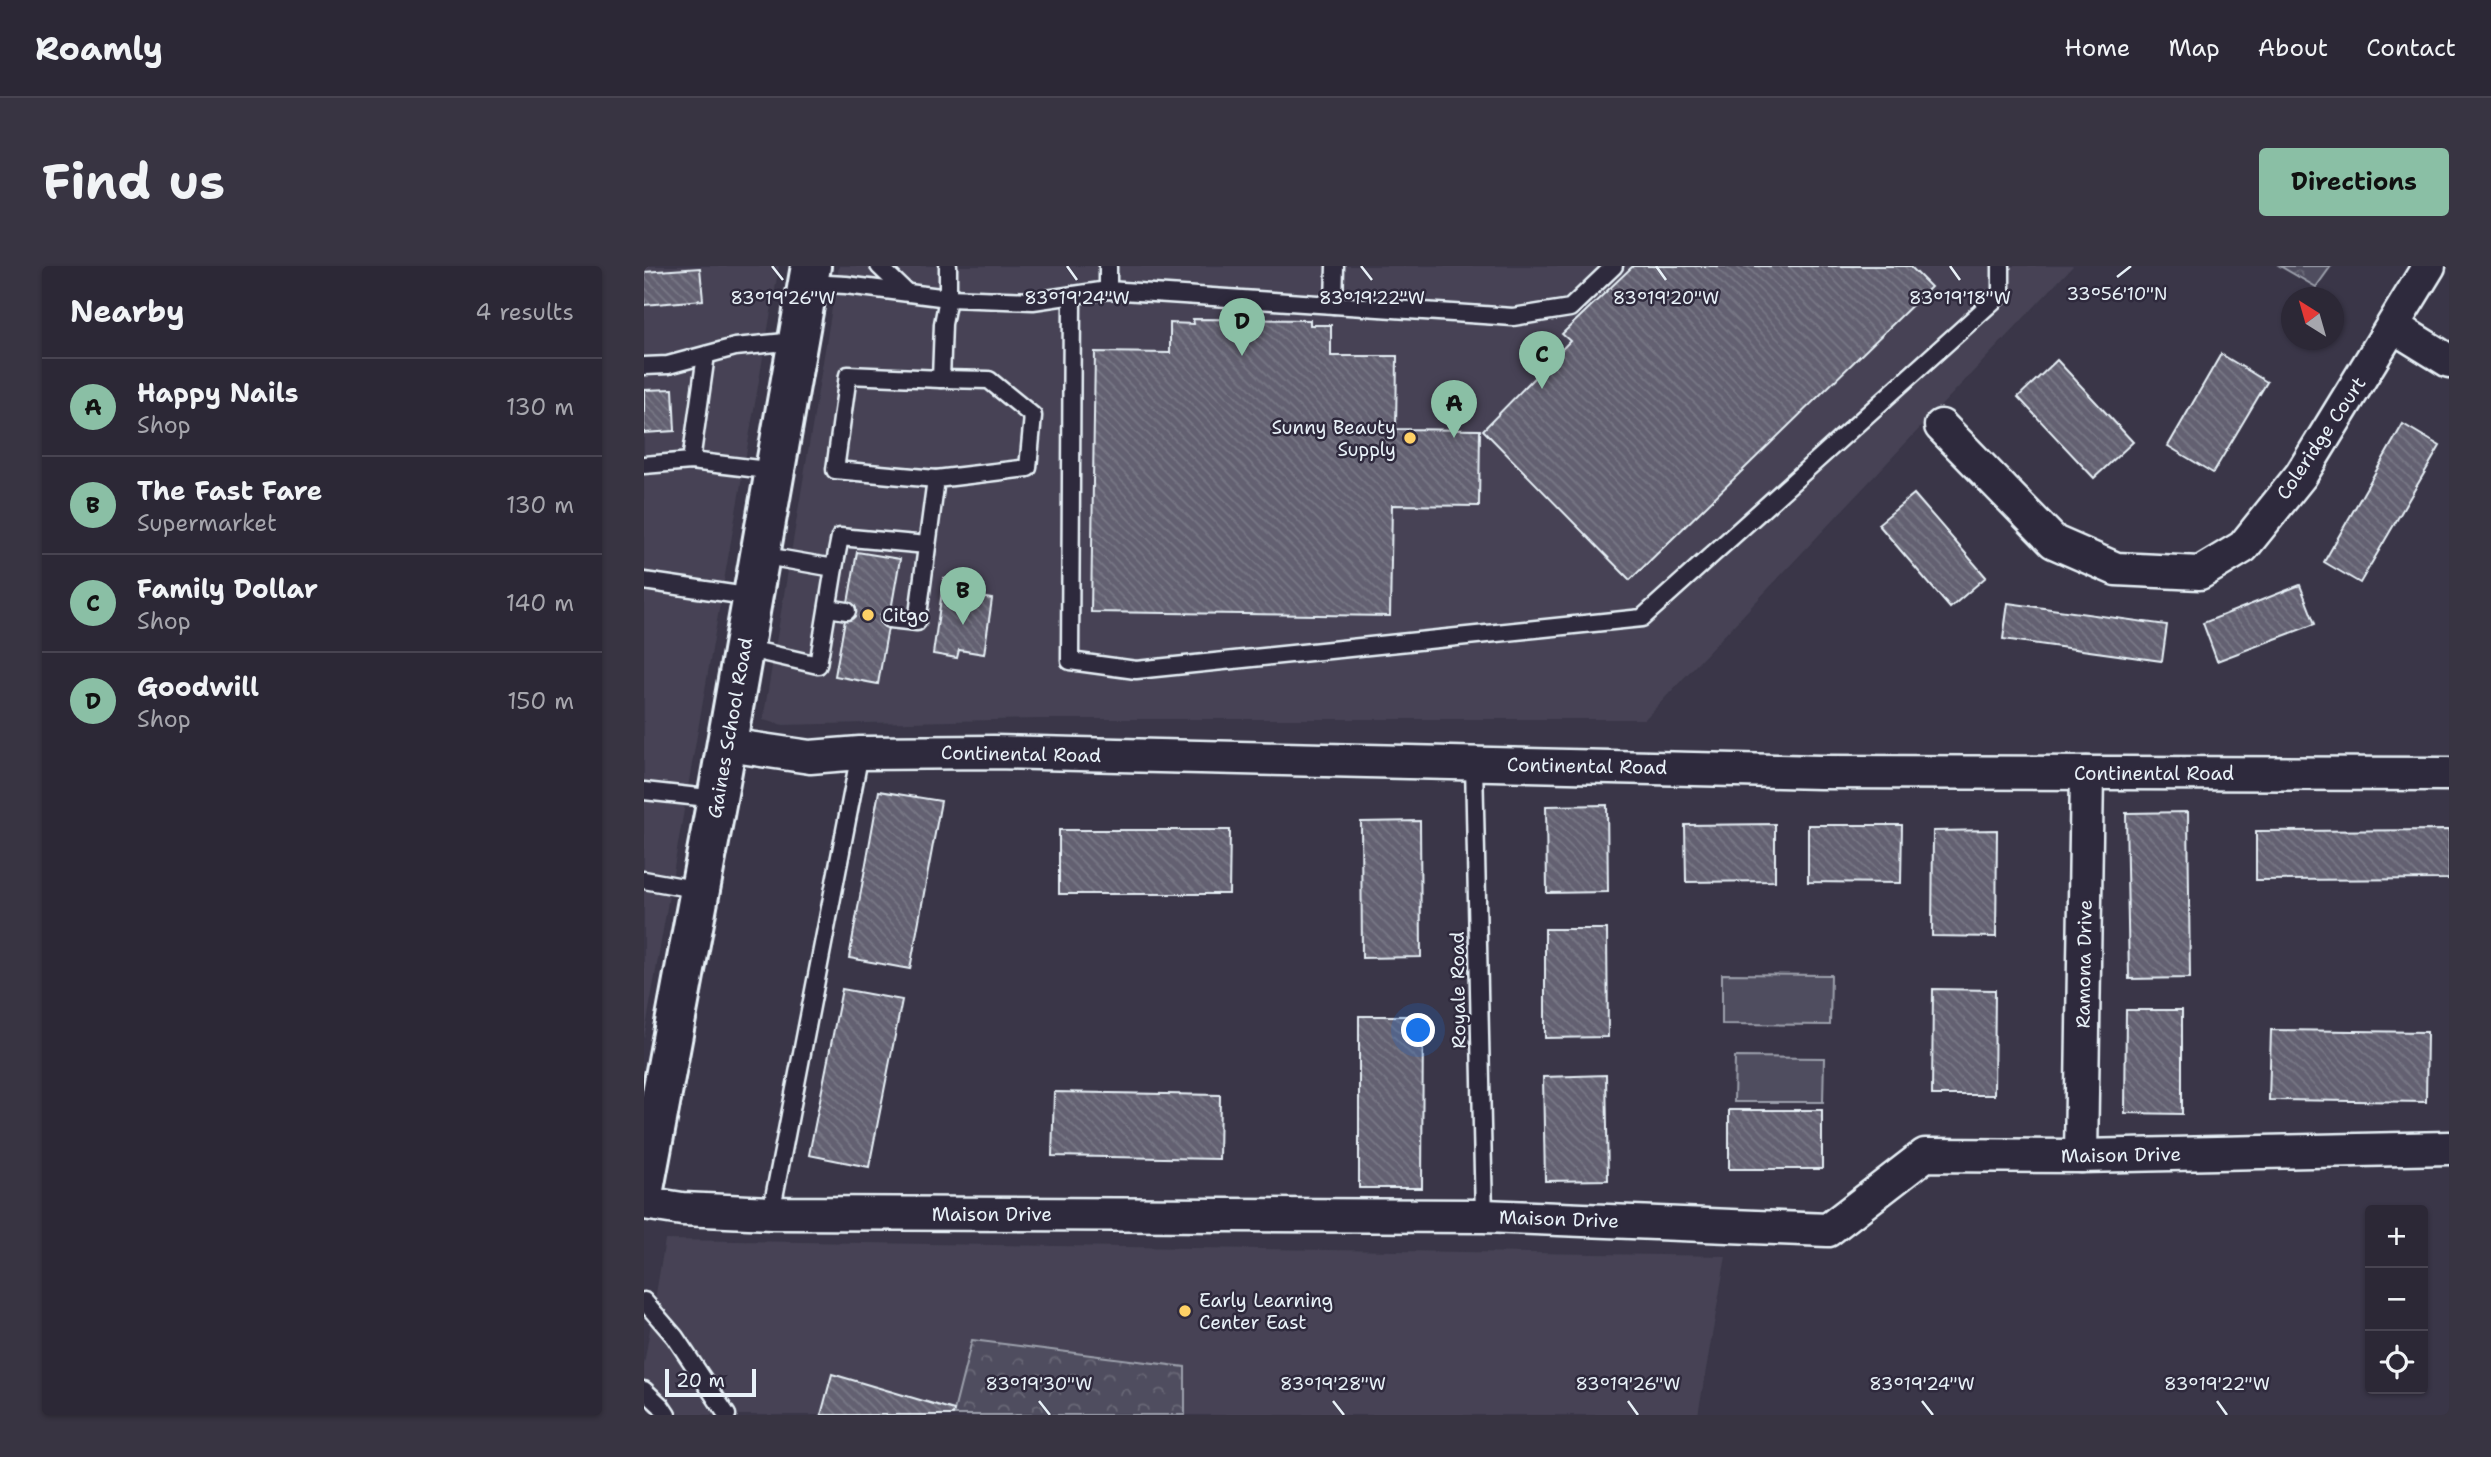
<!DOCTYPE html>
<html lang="en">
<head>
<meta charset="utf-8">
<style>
	:root { --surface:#2c2836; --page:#383442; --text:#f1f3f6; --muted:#a6a6ad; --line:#484451; --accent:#8abfa5 }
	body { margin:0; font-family:"Shantell Sans",sans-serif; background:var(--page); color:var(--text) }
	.controls { position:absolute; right:21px; bottom:21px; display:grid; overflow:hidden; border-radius:7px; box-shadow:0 2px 5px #0004 }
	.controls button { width:63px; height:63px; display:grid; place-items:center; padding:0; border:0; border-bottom:2px solid var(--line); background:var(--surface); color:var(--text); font:35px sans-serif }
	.compass { position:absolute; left:1637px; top:21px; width:63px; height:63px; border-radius:50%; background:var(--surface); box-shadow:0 2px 5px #0004; rotate:323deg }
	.scale { position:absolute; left:21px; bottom:18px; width:91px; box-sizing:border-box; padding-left:7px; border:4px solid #e8f1f8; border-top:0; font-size:19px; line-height:24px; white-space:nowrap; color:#e8f1f8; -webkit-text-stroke:5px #2f2a3d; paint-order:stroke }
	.you { position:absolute; left:775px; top:765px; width:24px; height:24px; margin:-18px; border:5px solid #fff; border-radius:50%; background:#1a73e8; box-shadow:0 0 0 10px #1a73e833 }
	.badge { display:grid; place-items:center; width:46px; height:46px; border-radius:50%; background:var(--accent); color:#111; font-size:23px; font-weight:700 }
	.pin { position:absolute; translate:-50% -58px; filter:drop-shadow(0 2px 4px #0008) }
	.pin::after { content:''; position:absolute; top:37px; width:24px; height:21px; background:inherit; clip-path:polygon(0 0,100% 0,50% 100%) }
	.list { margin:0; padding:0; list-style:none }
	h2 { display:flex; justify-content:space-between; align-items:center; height:91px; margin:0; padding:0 28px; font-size:30px }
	h2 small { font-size:23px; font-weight:400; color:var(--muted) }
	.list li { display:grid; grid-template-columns:46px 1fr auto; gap:21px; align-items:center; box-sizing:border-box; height:98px; padding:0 28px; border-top:2px solid var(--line) }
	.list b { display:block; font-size:26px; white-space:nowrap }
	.list p { margin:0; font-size:23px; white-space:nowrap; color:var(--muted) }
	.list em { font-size:23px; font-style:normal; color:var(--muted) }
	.icon { flex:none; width:38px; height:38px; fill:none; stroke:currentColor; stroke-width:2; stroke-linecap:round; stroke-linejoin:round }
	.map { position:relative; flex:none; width:1805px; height:1149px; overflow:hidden; border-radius:7px }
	header { display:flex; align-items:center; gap:42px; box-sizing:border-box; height:98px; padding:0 35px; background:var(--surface); border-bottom:2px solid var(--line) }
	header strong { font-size:33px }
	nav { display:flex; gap:38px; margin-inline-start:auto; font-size:24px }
	.intro { display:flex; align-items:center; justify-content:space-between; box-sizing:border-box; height:168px; padding:0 42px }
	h1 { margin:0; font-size:49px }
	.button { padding:18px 32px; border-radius:7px; background:var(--accent); color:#111; font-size:24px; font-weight:700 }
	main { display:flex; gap:42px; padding:0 42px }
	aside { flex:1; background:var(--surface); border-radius:7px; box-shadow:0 2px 5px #0004 }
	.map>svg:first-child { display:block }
	.built { fill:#464354 }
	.park { fill:url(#park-crowns); stroke:#9ca0ac; stroke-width:2 }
	.garden { fill:#504e5f; stroke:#9ca0ac; stroke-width:2 }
	.building { fill:url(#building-back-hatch); stroke:#e8f1f8; stroke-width:2 }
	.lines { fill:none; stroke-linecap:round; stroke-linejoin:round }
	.service-casing { stroke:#e8f1f8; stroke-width:21 }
	.minor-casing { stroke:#e8f1f8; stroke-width:37 }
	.secondary-casing { stroke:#e8f1f8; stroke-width:44 }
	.service { stroke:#2f2a3d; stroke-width:16 }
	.minor { stroke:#2f2a3d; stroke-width:32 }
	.secondary { stroke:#2f2a3d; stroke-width:38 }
	.ticks { fill:none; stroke:#e8f1f8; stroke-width:2.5 }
	.poi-dot { fill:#ffd166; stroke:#2f2a3d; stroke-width:2.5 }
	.labels { text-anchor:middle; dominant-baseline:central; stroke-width:5; stroke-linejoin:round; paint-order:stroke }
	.poi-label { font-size:19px; fill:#e8f1f8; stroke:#2f2a3d; text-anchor:start }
	.street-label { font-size:19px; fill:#e8f1f8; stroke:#2f2a3d }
	.ticks-label { font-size:18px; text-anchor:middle; fill:#e8f1f8; stroke:#2f2a3d; stroke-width:5; stroke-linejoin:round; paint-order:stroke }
</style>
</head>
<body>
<header>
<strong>Roamly</strong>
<nav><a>Home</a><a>Map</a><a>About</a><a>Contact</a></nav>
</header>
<div class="intro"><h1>Find us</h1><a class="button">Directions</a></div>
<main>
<aside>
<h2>Nearby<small>4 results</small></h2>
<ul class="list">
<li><span class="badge">A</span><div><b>Happy Nails</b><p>Shop</p></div><em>130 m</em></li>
<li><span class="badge">B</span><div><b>The Fast Fare</b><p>Supermarket</p></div><em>130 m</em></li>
<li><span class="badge">C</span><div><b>Family Dollar</b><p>Shop</p></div><em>140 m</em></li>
<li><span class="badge">D</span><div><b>Goodwill</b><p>Shop</p></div><em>150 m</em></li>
</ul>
</aside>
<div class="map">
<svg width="1805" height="1149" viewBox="0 0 1805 1149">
	<defs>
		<pattern id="park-crowns" width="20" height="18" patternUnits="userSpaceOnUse" patternTransform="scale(1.75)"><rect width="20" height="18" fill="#504e5f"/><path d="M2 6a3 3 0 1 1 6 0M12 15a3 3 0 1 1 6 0" fill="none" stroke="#696877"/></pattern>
		<pattern id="building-back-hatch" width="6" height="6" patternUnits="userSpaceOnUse" patternTransform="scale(1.75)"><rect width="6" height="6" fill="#636171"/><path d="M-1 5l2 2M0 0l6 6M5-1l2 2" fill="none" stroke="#797886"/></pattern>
	</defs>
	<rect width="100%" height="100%" fill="#3a3648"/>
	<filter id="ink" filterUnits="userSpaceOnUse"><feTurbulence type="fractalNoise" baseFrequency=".0143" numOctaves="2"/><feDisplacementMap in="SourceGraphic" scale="14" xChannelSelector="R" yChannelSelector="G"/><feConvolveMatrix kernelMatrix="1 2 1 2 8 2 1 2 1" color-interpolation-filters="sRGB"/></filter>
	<g filter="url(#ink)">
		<g class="built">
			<path d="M0 0H135L0 773Z"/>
			<path d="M195 0H1429L1001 453H392L139 459 119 454Z"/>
			<path d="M21 974 1082 990 1054 1149H0V1099Z"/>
		</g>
		<g class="park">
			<path d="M1636 0H1687L1672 21Z"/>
			<path d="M328 1074 541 1101V1149H309Z"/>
		</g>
		<g class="garden">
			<path d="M1078 708 1187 709 1186 759 1078 758Z"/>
			<path d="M1091 791 1180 792 1179 836H1090Z"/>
		</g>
		<g class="building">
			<path d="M989 0H1266L1287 21 986 314 839 164 926 75 918 68Z"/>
			<path d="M56 2 59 34 0 39V6Z"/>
			<path d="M549 53 666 54V59H687V90H753L752 163 836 164 835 240 748 239 746 350 447 346 451 86 526 87V57L550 58Z"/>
			<path d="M1577 88 1623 116 1569 207 1524 180Z"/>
			<path d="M1413 94 1489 176 1450 212 1374 131Z"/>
			<path d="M29 123 31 165 0 167V124Z"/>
			<path d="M1759 158 1796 180 1716 317 1680 296Z"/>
			<path d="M1270 228 1342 311 1306 342 1234 258Z"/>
			<path d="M213 286 256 293 234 418 191 410Z"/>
			<path d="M300 312 327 316 325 329 348 333 340 388 315 384 313 392 289 388Z"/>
			<path d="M1656 319 1671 358 1573 395 1559 357Z"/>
			<path d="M1364 337 1523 359 1518 395 1359 373Z"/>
			<path d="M235 525 297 535 266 703 205 692Z"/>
			<path d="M963 539 964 626 903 627 902 540Z"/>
			<path d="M1544 546 1546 712 1485 713 1482 547Z"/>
			<path d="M776 555 777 691 718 692 717 556Z"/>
			<path d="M1131 558V615L1042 616 1041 559Z"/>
			<path d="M1164 559H1258L1257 617 1164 616Z"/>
			<path d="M415 564H586L585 628H415Z"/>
			<path d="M1353 564 1352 671 1288 670 1289 565Z"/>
			<path d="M1805 564V613L1612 614V565Z"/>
			<path d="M901 663H963L964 771 901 772Z"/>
			<path d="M198 723 258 734 225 901 165 889Z"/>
			<path d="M1289 723 1351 724 1350 829H1288Z"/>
			<path d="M1482 744H1538V848L1481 847Z"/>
			<path d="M715 750H779L778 922H715Z"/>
			<path d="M1627 764 1783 766 1782 836 1625 834Z"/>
			<path d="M962 809 964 914 901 915 899 811Z"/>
			<path d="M410 826 576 829 575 893 408 890Z"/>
			<rect x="1085" y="844" width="93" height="59"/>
			<path d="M188 1108 310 1144 309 1149H177Z"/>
		</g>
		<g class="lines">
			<defs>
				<g id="service">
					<path d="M235 0 262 26"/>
					<path d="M165 17 202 19 304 32 389 35 464 24 869 51 926 42 970 0"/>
					<path d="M464 24V0"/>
					<path d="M428 29 426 395 492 404 998 352 1357 28V0"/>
					<path d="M690 39 691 0"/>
					<path d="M0 100 24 99 91 81 152 75"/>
					<path d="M47 195 62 89"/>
					<path d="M0 199 47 195 131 205"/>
					<path d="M292 213 191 204 204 109 297 113"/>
					<path d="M190 302 196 271 283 279"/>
					<path d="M0 315 109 331"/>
					<path d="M184 342 203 345"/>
					<path d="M245 353 273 356 292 213 384 202 389 150 345 114 297 113 299 58 304 32V0"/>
					<path d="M100 382 174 399 190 302 116 289"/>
					<path d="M830 498 840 950"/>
					<path d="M0 525 73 533"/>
					<path d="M0 614 56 624"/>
					<path d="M127 947 216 487"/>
					<path d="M0 1035 31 1071 83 1149"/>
					<path d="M0 1124 17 1140 23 1149"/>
				</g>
				<g id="minor">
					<path d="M1750 61 1805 95"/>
					<path d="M1297 160 1410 276 1472 303 1556 307 1599 281 1657 209 1785 0"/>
					<path d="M83 479 166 491 216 487 350 486 1176 506 1805 508"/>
					<path d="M1437 890 1443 507"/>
					<path d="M0 937 38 943 127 947 840 950 1184 964 1281 889 1437 890 1805 882"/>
				</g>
				<path id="secondary" d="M0 923 73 533 167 0"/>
			</defs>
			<use href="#service" class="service-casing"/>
			<use href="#minor" class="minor-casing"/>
			<use href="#secondary" class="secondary-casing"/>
			<use href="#service" class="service"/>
			<use href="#minor" class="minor"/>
			<use href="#secondary" class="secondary"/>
		</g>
	</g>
	<path class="ticks" d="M128 0 139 14M423 0 433 14M717 0 728 14M1012 0 1022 14M1306 0 1316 14M1473 11 1487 0M395 1135 406 1149M689 1135 700 1149M984 1135 994 1149M1278 1135 1289 1149M1573 1135 1583 1149"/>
	<g class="poi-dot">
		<circle cx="766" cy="172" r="7"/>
		<circle cx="224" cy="349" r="7"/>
		<circle cx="541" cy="1045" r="7"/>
	</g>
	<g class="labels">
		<g class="poi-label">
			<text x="752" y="161" text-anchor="end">Sunny Beauty<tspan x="752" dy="22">Supply</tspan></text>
			<text x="238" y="349">Citgo</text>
			<text x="555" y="1034">Early Learning<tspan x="555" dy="22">Center East</tspan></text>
		</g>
		<g class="street-label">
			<text transform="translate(1677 172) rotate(-56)">Coleridge Court</text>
			<text transform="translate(86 462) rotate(-80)">Gaines School Road</text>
			<text transform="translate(377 488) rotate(1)">Continental Road</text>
			<text transform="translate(943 500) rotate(1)">Continental Road</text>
			<text x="1510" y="507">Continental Road</text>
			<text transform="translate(1440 698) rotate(-89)">Ramona Drive</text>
			<text transform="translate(814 724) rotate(-91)">Royale Road</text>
			<text transform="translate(1477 889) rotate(-1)">Maison Drive</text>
			<text x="348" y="948">Maison Drive</text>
			<text transform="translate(915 953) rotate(2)">Maison Drive</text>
		</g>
	</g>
	<g class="ticks-label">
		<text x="1473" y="34">33°56'10"N</text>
		<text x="139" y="38">83°19'26"W</text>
		<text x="433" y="38">83°19'24"W</text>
		<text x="728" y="38">83°19'22"W</text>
		<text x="1022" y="38">83°19'20"W</text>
		<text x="1316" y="38">83°19'18"W</text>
		<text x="395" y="1124">83°19'30"W</text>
		<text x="689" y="1124">83°19'28"W</text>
		<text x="984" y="1124">83°19'26"W</text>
		<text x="1278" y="1124">83°19'24"W</text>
		<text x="1573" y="1124">83°19'22"W</text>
	</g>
</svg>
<div class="controls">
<button>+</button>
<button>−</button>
<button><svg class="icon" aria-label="locate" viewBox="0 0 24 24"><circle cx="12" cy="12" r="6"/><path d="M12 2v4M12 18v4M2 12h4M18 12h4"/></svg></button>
</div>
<svg class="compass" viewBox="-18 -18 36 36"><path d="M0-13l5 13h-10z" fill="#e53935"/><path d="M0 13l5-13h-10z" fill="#a6a6ad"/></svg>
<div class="scale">20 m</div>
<div class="you"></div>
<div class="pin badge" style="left:810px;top:172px">A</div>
<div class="pin badge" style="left:319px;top:359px">B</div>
<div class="pin badge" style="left:898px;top:123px">C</div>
<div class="pin badge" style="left:598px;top:90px">D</div>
</div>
</main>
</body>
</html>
